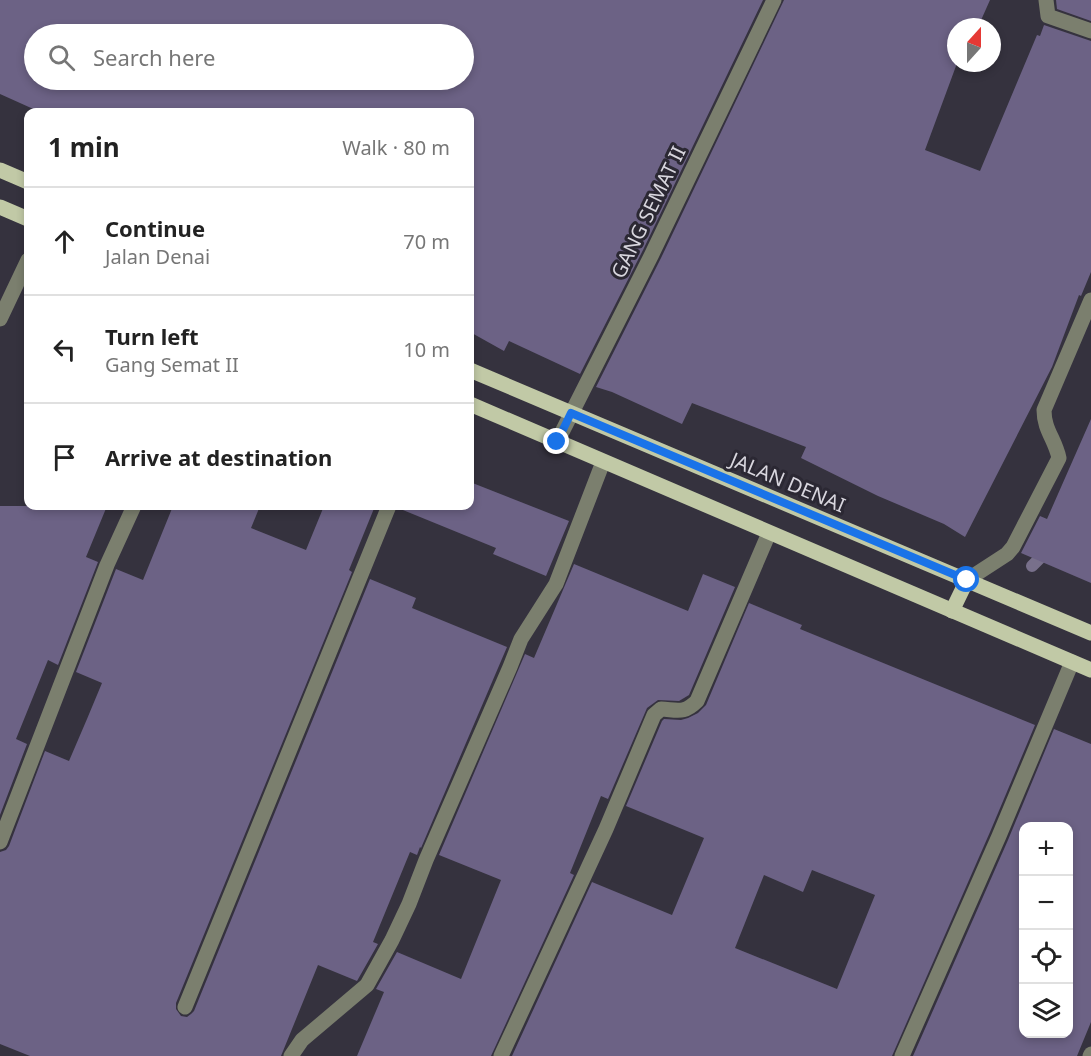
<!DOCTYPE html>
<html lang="en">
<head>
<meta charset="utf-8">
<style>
	:root { --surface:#fff; --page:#f2f2f2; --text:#222; --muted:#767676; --line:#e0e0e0 }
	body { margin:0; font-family:"Noto Sans",sans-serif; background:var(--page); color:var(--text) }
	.controls { position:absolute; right:18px; bottom:18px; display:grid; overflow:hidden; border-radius:12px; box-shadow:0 3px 9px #0003 }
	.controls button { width:54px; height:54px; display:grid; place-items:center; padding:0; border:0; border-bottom:2px solid var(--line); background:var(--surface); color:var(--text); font:30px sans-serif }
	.compass { position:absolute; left:947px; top:18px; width:54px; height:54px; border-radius:50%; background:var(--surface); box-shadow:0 3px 9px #0003; rotate:21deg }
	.stop { position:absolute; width:18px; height:18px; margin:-14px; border:4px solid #1a73e8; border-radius:50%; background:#fff }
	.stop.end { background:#1a73e8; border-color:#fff; box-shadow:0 2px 6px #0008 }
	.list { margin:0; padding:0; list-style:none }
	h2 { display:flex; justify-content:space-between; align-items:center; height:78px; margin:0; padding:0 24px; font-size:26px }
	h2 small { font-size:20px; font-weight:400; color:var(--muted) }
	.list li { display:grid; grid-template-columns:39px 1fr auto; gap:18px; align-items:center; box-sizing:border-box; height:108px; padding:0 24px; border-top:2px solid var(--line) }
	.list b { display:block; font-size:22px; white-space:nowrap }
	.list p { margin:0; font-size:20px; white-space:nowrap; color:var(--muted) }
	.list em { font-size:20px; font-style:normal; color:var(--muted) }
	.icon { flex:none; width:33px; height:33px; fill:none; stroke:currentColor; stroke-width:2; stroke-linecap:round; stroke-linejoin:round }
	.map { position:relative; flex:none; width:1091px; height:1056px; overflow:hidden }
	.search { position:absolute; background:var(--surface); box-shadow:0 3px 9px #0003; left:24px; top:24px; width:450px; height:66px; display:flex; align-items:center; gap:15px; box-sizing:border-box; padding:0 21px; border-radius:33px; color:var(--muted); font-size:22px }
	.panel { position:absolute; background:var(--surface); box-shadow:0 3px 9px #0003; left:24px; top:108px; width:450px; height:402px; border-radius:12px }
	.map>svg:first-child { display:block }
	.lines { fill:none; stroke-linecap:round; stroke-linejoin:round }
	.stream { stroke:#78708b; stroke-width:12 }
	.building { fill:#6c6285; fill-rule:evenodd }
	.minor { stroke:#7b7f6e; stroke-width:15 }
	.major { stroke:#c1c9a6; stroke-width:15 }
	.route { stroke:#1a73e8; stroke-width:8 }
	.labels { text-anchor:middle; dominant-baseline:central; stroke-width:6; stroke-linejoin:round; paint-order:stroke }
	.street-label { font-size:20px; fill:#d8d6de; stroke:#2b2833 }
</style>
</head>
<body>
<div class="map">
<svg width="1091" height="1056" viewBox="0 0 1091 1056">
	<rect width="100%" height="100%" fill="#35323e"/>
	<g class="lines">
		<path class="stream" d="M1032 566 1050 548"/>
	</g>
	<g class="building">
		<path d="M0 0H763L643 250 580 374 509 341 504 351 470 332V112H40L0 94ZM34 34H464V80H34Z"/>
		<path d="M784 0H990L978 27H956V66L925 150 980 171 1037 35 1040 36 1044 25 1091 41V272L1081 296 1079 295 1052 367 965 537 944 524 878 496 801 458 806 447 692 403 682 424 612 392 596 387 661 258Z"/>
		<path d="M1056 0H1091V21L1057 9Z"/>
		<path d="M1091 419V583L1021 553 1040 516 1047 519Z"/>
		<path d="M470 482 569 521 546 576 493 554 496 548 398 508 399 506H470Z"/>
		<path d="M0 506H107L86 557 98 562 58 665 48 660 16 739 27 744 0 815Z"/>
		<path d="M173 506H260L251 528 306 550 324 506H375L349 570 352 572 176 1003V1009L181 1016 187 1017 191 1014 194 1011 370 579 416 598 412 608 507 647 421 848 420 847 417 855 410 852 373 942 378 944 357 981 318 965 281 1056H30L0 1044V852L6 850 9 846 45 751 69 761 87 719 102 683 76 672 116 569 143 580Z"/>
		<path d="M574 564 688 611 703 574 735 587 689 695 679 701 658 700 647 708 608 799 601 796 570 873 574 875 491 1056H357L384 992 376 989 397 952 461 979 501 880 439 855 525 654 534 658Z"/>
		<path d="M749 603 802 625 800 629 1035 725 990 832 892 1056H512L592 882 672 915 704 838 626 806 662 721 664 719 681 720 688 718 698 713 706 705ZM812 870 875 895 837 989 735 948 764 875 803 892Z"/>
		<path d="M1054 729 1091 744V1022L1077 1056H913L1008 840ZM1023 826H1068V1034H1023Z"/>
	</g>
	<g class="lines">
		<g class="minor">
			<path d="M1046 0 1048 16 1091 31"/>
			<path d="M0 319 28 260"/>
			<path d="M557 442 652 254 774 0"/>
			<path d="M967 580 1007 554 1013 547 1059 458C1055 439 1044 430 1044 410L1091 300"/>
			<path d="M0 842 107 565 134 506"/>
			<path d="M185 1007 389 506"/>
			<path d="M291 1056 302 1040 367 985 392 940 409 904 426 860 510 667 521 639 556 584 603 462"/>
			<path d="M501 1056 606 829 654 715 661 709C678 710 684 714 697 701L769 533"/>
			<path d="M902 1056 999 836 1072 662"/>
			<path d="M1090 1056 1091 1054"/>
		</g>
		<g class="major">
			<path d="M0 170 28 182"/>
			<path d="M0 207 28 219"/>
			<path d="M470 370 1091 633"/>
			<path d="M470 404 1091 670"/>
			<path d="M952 611 967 580"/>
		</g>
	</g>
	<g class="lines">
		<path class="route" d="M557 442 571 413 967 580"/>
	</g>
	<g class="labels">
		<g class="street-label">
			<text transform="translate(648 212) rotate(-64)">GANG SEMAT II</text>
			<text transform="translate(788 482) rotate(23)">JALAN DENAI</text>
		</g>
	</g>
</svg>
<div class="controls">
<button>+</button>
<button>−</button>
<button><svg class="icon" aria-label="locate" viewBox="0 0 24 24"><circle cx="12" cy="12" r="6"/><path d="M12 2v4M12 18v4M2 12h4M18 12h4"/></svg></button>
<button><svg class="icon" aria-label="layers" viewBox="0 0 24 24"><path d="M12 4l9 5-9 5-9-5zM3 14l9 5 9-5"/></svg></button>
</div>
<svg class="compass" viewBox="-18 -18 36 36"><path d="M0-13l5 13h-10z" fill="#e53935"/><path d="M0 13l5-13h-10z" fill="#767676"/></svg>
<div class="stop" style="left:967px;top:580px"></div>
<div class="stop end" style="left:557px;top:442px"></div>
<div class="search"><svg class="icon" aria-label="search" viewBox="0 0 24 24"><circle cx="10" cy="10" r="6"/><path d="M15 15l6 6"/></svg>Search here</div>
<section class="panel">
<h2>1 min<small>Walk · 80 m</small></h2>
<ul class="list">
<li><svg class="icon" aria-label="ahead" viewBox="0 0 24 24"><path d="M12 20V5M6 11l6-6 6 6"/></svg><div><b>Continue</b><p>Jalan Denai</p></div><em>70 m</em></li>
<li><svg class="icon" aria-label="left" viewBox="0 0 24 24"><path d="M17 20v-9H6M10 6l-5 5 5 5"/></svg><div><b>Turn left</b><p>Gang Semat II</p></div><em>10 m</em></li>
<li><svg class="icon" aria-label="arrive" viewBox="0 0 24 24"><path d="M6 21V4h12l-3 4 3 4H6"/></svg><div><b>Arrive at destination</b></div></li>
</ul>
</section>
</div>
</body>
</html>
